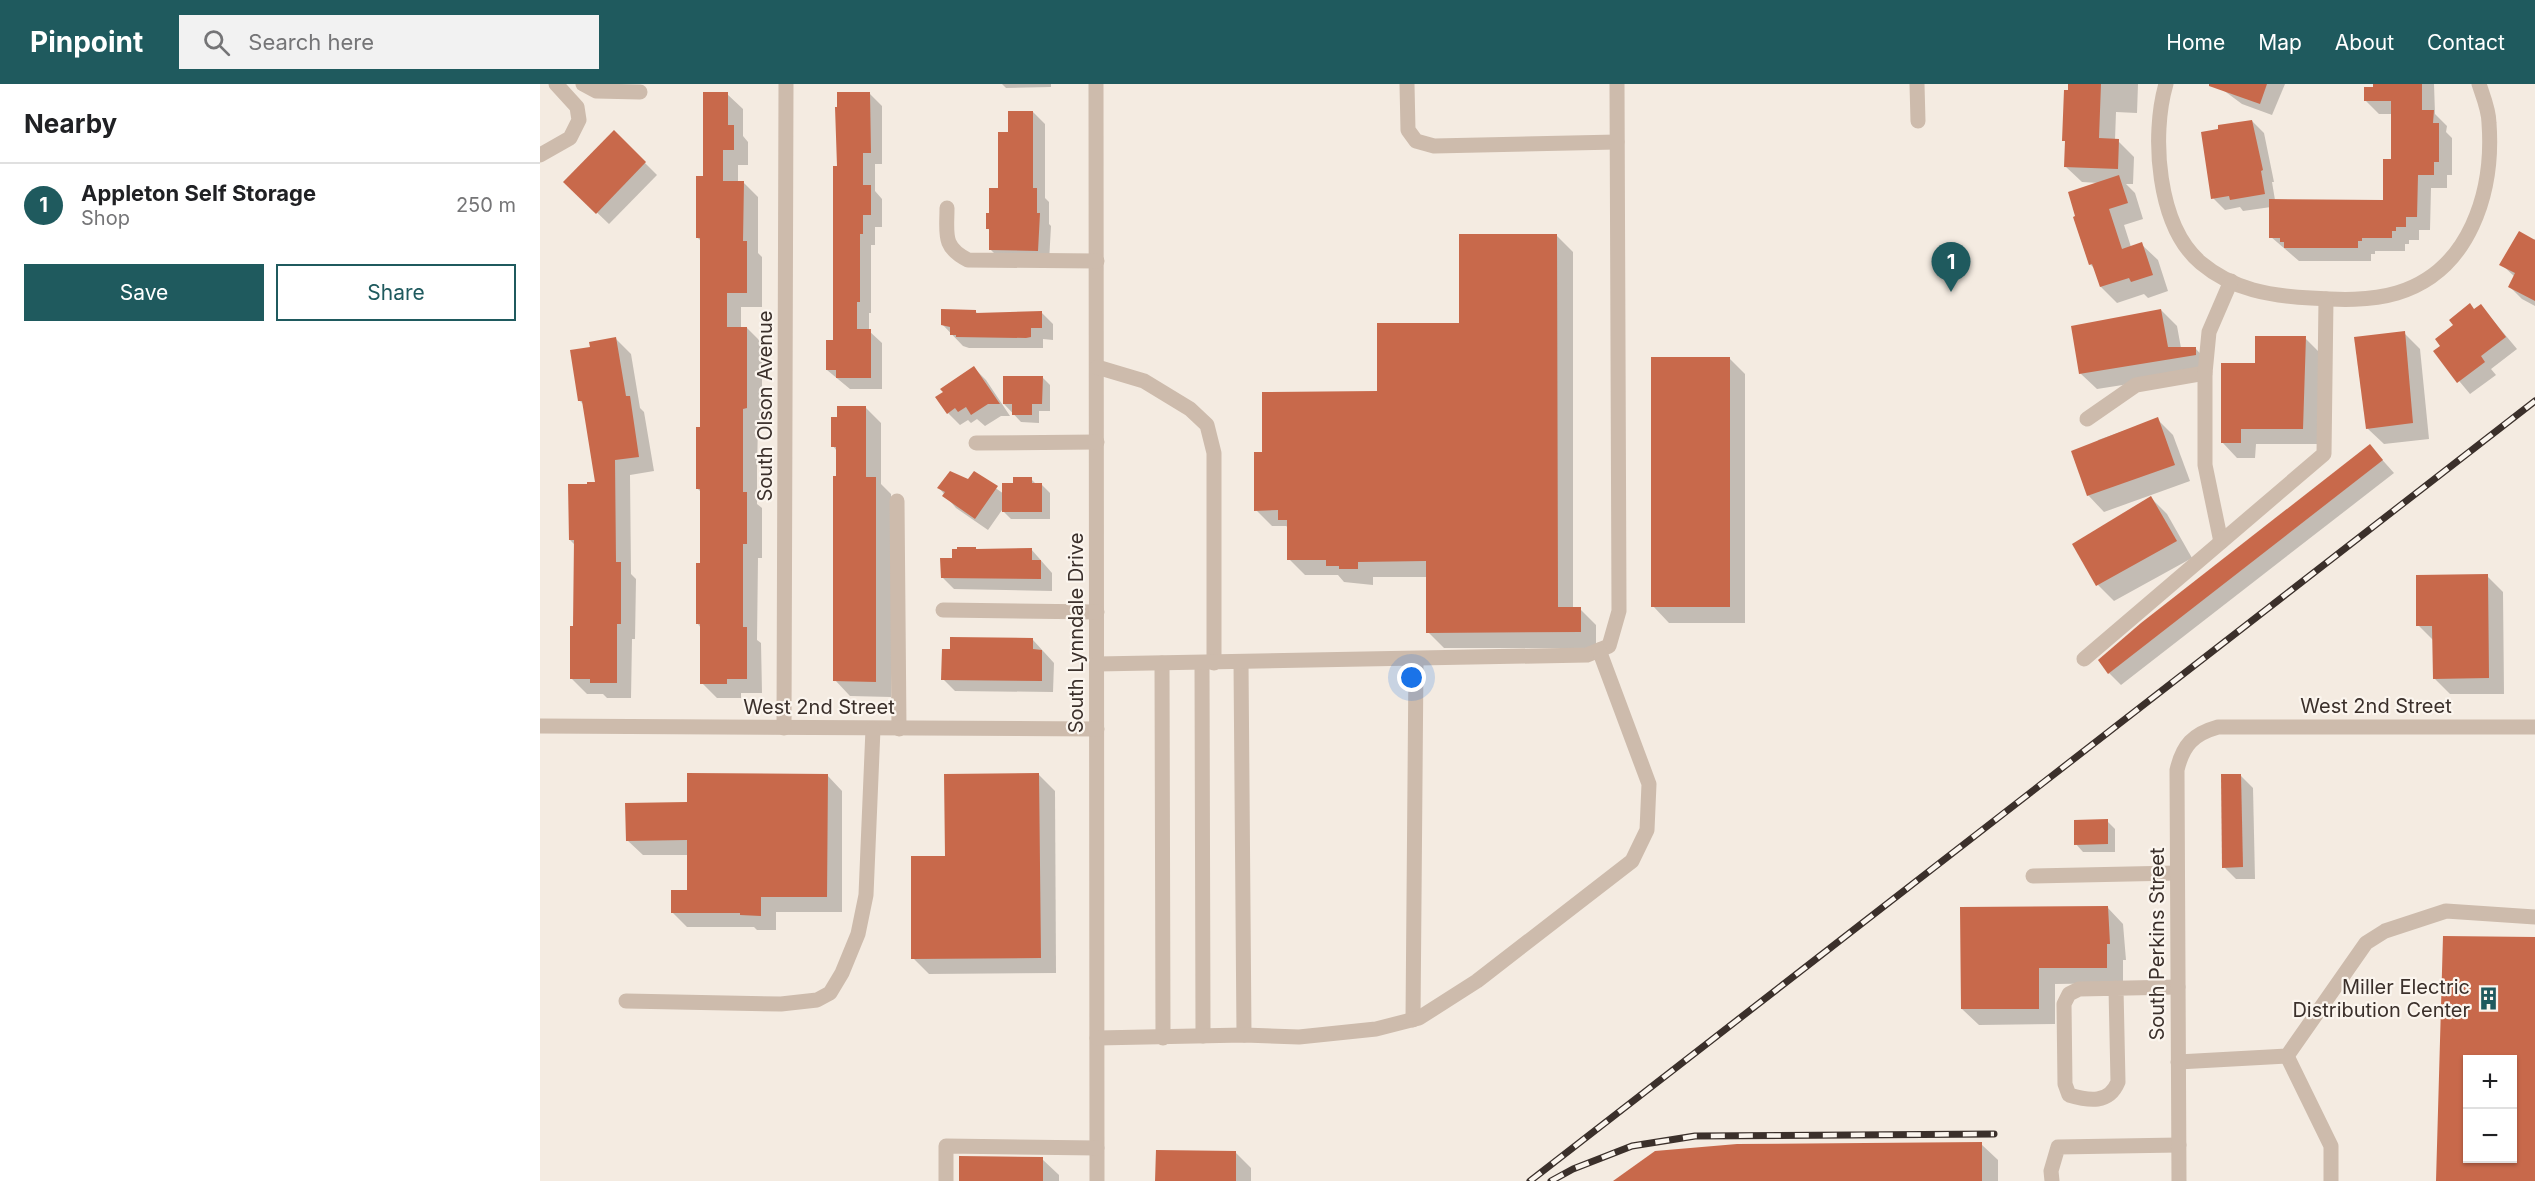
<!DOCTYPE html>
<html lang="en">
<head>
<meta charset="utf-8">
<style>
	:root { --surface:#fff; --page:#f2f2f2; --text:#202124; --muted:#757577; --line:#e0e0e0; --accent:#1f5a5e }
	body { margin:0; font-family:Inter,sans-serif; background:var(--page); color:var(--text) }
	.controls { position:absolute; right:18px; bottom:18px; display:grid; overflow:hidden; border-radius:0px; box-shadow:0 2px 4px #0004 }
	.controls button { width:54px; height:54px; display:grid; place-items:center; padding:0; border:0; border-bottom:2px solid var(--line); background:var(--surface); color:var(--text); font:30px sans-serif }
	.you { position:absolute; left:872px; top:594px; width:21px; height:21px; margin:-15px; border:4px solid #fff; border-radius:50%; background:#1a73e8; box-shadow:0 0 0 9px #1a73e833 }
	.badge { display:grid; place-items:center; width:39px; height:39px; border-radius:50%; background:var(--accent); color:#fff; font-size:20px; font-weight:700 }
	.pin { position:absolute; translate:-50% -50px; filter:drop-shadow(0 2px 3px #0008) }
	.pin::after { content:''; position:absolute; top:32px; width:21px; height:18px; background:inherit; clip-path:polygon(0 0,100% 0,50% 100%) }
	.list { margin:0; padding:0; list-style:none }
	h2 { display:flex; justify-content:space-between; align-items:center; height:78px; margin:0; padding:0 24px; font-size:26px }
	h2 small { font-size:20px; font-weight:400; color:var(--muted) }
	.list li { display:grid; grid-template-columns:39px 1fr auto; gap:18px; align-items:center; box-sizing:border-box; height:84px; padding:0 24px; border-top:2px solid var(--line) }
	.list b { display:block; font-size:22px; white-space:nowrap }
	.list p { margin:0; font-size:20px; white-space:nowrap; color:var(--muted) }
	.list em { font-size:20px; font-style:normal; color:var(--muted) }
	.actions { display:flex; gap:12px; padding:18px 24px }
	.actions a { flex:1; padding:14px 0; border:2px solid var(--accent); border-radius:0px; text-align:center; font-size:21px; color:var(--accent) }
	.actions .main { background:var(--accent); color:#fff }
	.icon { flex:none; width:33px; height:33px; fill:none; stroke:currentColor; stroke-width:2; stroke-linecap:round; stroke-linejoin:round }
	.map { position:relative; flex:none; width:1995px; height:1097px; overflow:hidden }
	header { display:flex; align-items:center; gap:36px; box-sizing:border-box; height:84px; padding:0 30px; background:var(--accent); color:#fff }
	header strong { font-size:28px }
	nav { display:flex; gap:33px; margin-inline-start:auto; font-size:21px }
	.search { width:420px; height:54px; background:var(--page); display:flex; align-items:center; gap:15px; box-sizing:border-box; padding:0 21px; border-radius:0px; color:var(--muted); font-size:22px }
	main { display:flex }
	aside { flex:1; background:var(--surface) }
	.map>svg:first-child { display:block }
	.shadow { fill:#0003; fill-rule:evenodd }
	.building { fill:#c8694b; fill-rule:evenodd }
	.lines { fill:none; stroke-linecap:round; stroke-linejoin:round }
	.minor { stroke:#cdbbac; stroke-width:15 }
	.rail-casing { stroke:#3b302b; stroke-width:7 }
	.rail { stroke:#fbf5ee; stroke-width:4.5; stroke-dasharray:14; stroke-linecap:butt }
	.labels { text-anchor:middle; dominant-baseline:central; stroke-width:4.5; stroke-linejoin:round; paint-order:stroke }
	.street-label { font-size:20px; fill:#3b302b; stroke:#fbf5ee }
	.poi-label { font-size:20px; fill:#3b302b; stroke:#fbf5ee; text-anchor:end }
</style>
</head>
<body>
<header>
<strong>Pinpoint</strong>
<div class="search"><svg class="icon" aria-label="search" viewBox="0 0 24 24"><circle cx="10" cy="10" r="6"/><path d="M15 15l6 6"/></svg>Search here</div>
<nav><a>Home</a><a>Map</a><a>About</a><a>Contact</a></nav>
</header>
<main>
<aside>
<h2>Nearby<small></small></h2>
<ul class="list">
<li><span class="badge">1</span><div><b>Appleton Self Storage</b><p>Shop</p></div><em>250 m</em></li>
</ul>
<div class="actions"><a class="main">Save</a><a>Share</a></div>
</aside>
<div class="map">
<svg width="1995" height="1097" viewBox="0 0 1995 1097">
	<rect width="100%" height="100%" fill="#f4ebe1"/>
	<g class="shadow">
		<path d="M462 0H511V3L466 4Z"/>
		<path d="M1530 0H1598L1597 29 1576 28 1575 56 1578 57 1594 73 1593 100H1586L1595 109 1603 135 1584 141 1591 163 1601 160 1618 176 1628 207 1608 214 1604 210 1577 219 1561 203 1556 186 1550 180 1559 99 1542 98 1525 82 1526 59 1524 56Z"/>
		<path d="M1675 0H1745L1732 31 1702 20Z"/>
		<path d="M1834 0H1894L1895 30 1907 42 1906 48 1912 54V91H1907V104H1891L1890 146H1879V156H1869V160H1865V167H1835V170H1831V177H1759L1731 153V123L1703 127 1700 123 1685 126 1673 114 1712 37 1724 49 1734 98H1732L1735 116 1845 118 1852 77V30H1839L1825 16 1834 5Z"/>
		<path d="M187 10 203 25V52L208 58V81H198V98H203L218 113V169L222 173V223H201V244H207L222 259V339H218L217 387V420L222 424V474H218L217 556 221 559 222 609H201V614H177L162 599 161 544 158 540 162 481V409L157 404 162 345V158L157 153 164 94Z"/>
		<path d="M330 10 342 22V80H335V107L342 115V143H335V161H331V229H329V247L342 259V305H310L287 286 295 258 299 83Z"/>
		<path d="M493 28 505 40V114L509 118V140L511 142 509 178H463L451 166V147L447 144 460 106 469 49Z"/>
		<path d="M74 48 117 91 69 140 25 98Z"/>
		<path d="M1016 151 1033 168V525H1040L1056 541V564H904L888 548V493H833V501L804 498 798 491H765L749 475V444L746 442H732L716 426 724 370 838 309 921 240Z"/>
		<path d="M1995 155V222L1982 215 1970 203 1975 193 1961 180Z"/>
		<path d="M1941 222 1977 265 1951 285 1956 291 1930 310 1895 268 1902 262 1915 242Z"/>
		<path d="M1621 226 1637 242 1641 264H1655L1671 281 1672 287 1557 305 1540 289Z"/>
		<path d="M435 227 438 230 501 228 513 240V256L503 255V264H429L423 262 402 240Z"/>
		<path d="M1864 249 1880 265 1889 355 1844 360 1827 344Z"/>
		<path d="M1765 254 1780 269 1778 360H1716L1715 374H1697L1682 358 1716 281Z"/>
		<path d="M76 255 91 270 100 324 104 328 114 387 90 391 91 490 96 495 95 555H92L91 614H67L63 610H47L31 594 35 544V461L30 456 57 399 44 321 40 317 52 264Z"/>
		<path d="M1189 274 1205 290V539H1129L1113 522Z"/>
		<path d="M434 284 446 296 470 332H461L445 342 437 335 431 339 428 336 420 341 408 329Z"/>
		<path d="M502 293 510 301V327H499V339L481 338 464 320Z"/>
		<path d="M326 324 341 339V400L351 410V613L310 612 295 596 297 367 293 362 298 334Z"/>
		<path d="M1617 335 1633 351 1650 397 1564 428 1548 411 1558 356Z"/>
		<path d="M1830 362 1854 389 1581 601 1569 589Z"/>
		<path d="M434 389 464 410 491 395 497 401H502L510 409V435H471L462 426 448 446 416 424 399 404 429 397Z"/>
		<path d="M1611 414 1627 430 1652 474 1574 517 1558 501Z"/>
		<path d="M491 465 512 489V507L414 505 402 493 413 476 437 467Z"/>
		<path d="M1947 492 1963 508 1964 610H1910L1894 594V557L1878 541Z"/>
		<path d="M493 556 514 579 513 608 415 607 403 595Z"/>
		<path d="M287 691 302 707V828H236V846H217L214 843H147L132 828 148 807V771H103L87 756 149 720Z"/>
		<path d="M499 691 515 707 516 889 389 890 373 874 406 774Z"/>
		<path d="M1701 692 1713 704 1715 795H1696L1684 783Z"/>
		<path d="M1567 737 1575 745V768H1543L1536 760Z"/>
		<path d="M1567 823 1583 840 1586 876H1583V899L1515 900V940L1439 941 1422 925Z"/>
		<path d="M1905 854H1995V1097H1898ZM1928 976H1972V1074H1928Z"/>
		<path d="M1441 1060 1458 1076V1097H1076Z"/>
		<path d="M695 1068 711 1084V1097H617Z"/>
		<path d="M502 1075 519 1091V1097H420Z"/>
	</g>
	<g class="building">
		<path d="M1528 0H1561L1559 54 1579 55 1578 85 1524 83 1525 57H1522L1524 6H1528Z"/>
		<path d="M1669 0H1727L1720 20 1669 2Z"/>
		<path d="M1833 0H1882V26H1894L1893 39H1899V78H1894V91H1878L1877 133H1866V143H1856V147H1852V154H1822V157H1818V164H1744V158H1740V154H1729V115L1843 116V75H1851V17H1824V3H1833Z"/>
		<path d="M163 8H188V41H194V66H183V97H204L203 157H207V209H187V243H207V324L203 325V408H207V460H203V543H207V595H187V600H160V540H156V479H160V405H156V343H160V154H156V92H163Z"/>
		<path d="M297 8H330L331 69H323V101H331V131H323V150H320V218H317V245H331V294H296V286H286V256H293V82H297L295 23H297Z"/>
		<path d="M468 27H493V104H497V129H500L498 167 449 166V145H446V129H449V104H458V48H468Z"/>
		<path d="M1712 36 1723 86 1721 87 1725 110 1690 116 1689 112 1671 115 1661 48 1678 45V41Z"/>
		<path d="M74 46 106 78 56 130 23 98Z"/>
		<path d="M1579 91 1588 119 1569 125 1582 165 1602 158 1613 191 1591 198 1589 194 1560 203 1552 180 1549 181 1533 133 1535 132 1528 108Z"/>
		<path d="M1979 147 1995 156V217L1968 203 1975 189 1959 181Z"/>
		<path d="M919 150H1017L1018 523H1041V548L886 549V477L818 478V485H799V482H786V476H747V436H738V426L714 427V368H722V308L837 307V239H919Z"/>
		<path d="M1930 219 1934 225 1941 220 1966 253 1941 272 1945 278 1917 299 1893 267 1900 262 1895 255 1913 241 1909 236Z"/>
		<path d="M401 225 436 226V229L502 227V244H491V253L486 254 416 253V251H410V243L401 241Z"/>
		<path d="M1621 225 1628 263H1656V271L1539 290 1531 242Z"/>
		<path d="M1865 247 1873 339 1826 345 1814 253Z"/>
		<path d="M1715 252H1766L1763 345H1701V359H1681V279H1715Z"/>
		<path d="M76 253 86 312H90L99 373 75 376 76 478H81V540H77V599H50V595H30V542H33L34 456H29L28 400H47V398H55L42 317H38L30 266 50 263 49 258Z"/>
		<rect x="1111" y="273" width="79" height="250"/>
		<path d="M434 282 460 320H448L431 331 426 323 418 328 415 324 407 330 395 313 403 308 400 305Z"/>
		<path d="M463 292H503L502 320H492V331H472V320H463Z"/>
		<path d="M297 322H326V393H336V598L293 597V392H296V363H291V333H297Z"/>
		<path d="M1618 333 1635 381 1547 412 1531 367Z"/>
		<path d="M1830 360 1843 376 1568 590 1558 576 1601 539Z"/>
		<path d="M410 387 428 395 434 387 458 402 435 435 402 412 405 408 397 404Z"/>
		<path d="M473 393H492V399H502V428H462V399H473Z"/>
		<path d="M1611 412 1637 457 1556 502 1532 460Z"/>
		<path d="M417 463H436V465L492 464V476H501V495L401 494 400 474H412V465H417Z"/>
		<path d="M1948 490 1949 594 1893 595 1892 542H1876V491Z"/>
		<path d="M410 553 493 554V565L502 566V597L401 596 402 565H410Z"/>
		<path d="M147 689 288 690 287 813H221V832L200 831V829H131V806H147V756L86 757 85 719 147 718Z"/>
		<path d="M499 689 501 874 371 875V772H405L404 690Z"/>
		<path d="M1681 690H1701L1703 783 1682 784Z"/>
		<path d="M1568 735V760L1534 761V736Z"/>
		<path d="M1568 822 1570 860H1567V884H1499V925H1421L1420 823Z"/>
		<path d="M1903 852 1995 853V1097H1896ZM1928 975H1972V1074H1928Z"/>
		<path d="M1442 1058V1097H1073L1115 1067 1197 1060Z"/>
		<path d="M616 1066 696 1067V1097H615Z"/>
		<path d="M419 1072 503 1073V1097H419Z"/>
	</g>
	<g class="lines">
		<g class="minor">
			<path d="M43 0 56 7 100 8"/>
			<path d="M556 0 557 1097"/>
			<path d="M867 0 868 46 876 57 894 62 1077 58"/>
			<path d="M1377 0 1378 37"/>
			<path d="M1626 0C1611 51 1617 142 1661 179 1693 206 1731 212 1771 214 1799 216 1830 217 1857 209 1930 187 1954 108 1949 39 1949 26 1943 12 1939 0"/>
			<path d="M0 71 30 54 39 36 37 23 16 0"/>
			<path d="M407 124C407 150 402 163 428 176L557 177"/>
			<path d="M557 283 604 297 650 325 667 341 674 369V579"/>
			<path d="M1547 335 1596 301 1665 289"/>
			<path d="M436 359 557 358"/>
			<path d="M357 417 359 645"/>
			<path d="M1681 458 1665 381V289L1669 248 1691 197"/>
			<path d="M403 526 557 528"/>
			<path d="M1544 575 1784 370 1786 215"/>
			<path d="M701 578 704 951"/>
			<path d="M622 579 623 954"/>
			<path d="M662 579 663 952"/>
			<path d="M557 580 1047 571 1069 562 1079 527 1077 0"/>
			<path d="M0 642 557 645"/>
			<path d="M244 644 246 0"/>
			<path d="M1493 792 1637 789"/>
			<path d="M1576 904 1578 998C1569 1020 1549 1017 1529 1011L1525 1000 1524 920 1529 910 1539 905 1638 903"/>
			<path d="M86 917 241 920 277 916 290 909 302 889 318 850 326 811 333 645"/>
			<path d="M873 936 876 576"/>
			<path d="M557 954 704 951 759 953 836 945 879 934 937 897 1092 777 1107 746 1109 700 1059 566"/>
			<path d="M1747 972 1791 1062V1097"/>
			<path d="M1638 978 1747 972 1826 859 1845 847 1906 827 1995 833"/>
			<path d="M406 1097V1062L557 1064"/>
			<path d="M1512 1097 1511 1087 1518 1063 1639 1061"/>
			<path d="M1639 1097 1637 686C1643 661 1653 650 1678 643H1995"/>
		</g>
		<defs>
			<g id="rail">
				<path d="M990 1097 1995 317"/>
				<path d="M1011 1097 1033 1085 1092 1062 1155 1052 1454 1050"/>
			</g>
		</defs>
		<use href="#rail" class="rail-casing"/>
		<use href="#rail" class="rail"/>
	</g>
	<defs>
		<symbol id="building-bare" viewBox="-9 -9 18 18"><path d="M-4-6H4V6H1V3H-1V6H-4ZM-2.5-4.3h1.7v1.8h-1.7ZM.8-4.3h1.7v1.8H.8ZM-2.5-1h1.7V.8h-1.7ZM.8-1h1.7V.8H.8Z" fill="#1f5a5e" stroke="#fbf5ee" stroke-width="2.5" paint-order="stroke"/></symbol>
	</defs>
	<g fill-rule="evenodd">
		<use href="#building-bare" x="1932" y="898" width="33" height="33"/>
	</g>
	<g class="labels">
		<g class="street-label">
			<text transform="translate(225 322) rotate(-90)">South Olson Avenue</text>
			<text transform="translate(536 549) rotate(-90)">South Lynndale Drive</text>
			<text x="1836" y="622">West 2nd Street</text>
			<text x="279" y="623">West 2nd Street</text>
			<text transform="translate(1617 860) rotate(-90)">South Perkins Street</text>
		</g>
		<g class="poi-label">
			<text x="1930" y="903">Miller Electric<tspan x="1930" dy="23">Distribution Center</tspan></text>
		</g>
	</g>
</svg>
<div class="controls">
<button>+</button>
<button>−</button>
</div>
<div class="you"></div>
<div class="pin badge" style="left:1411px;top:208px">1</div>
</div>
</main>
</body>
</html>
